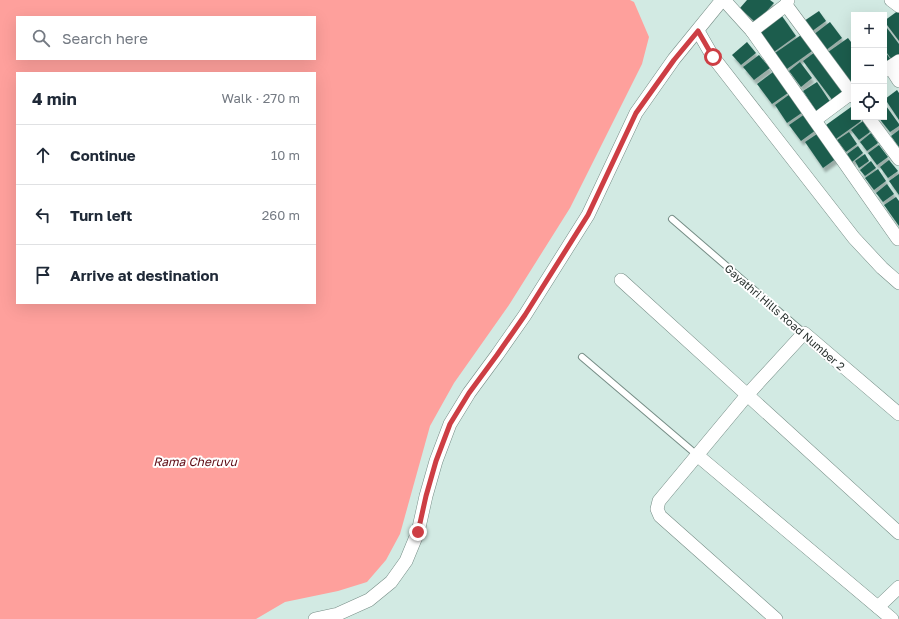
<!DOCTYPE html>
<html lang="en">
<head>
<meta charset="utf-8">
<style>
	:root { --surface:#fff; --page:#f6f6f7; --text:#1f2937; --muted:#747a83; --line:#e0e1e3 }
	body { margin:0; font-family:"Golos Text",sans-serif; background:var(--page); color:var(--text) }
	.controls { position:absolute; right:12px; top:12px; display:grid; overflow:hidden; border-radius:0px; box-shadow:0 4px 16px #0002 }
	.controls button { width:36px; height:36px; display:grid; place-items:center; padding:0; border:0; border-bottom:1px solid var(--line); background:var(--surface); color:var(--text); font:20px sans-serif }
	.stop { position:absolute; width:12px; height:12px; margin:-9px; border:3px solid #cd3e44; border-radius:50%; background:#fff }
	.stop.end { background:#cd3e44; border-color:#fff; box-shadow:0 1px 4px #0008 }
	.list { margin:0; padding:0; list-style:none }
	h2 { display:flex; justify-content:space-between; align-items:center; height:52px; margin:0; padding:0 16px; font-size:17px }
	h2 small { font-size:13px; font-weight:400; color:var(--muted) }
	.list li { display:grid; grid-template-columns:26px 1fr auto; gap:12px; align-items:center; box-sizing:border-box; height:60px; padding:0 16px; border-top:1px solid var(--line) }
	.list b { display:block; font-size:15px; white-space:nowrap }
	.list em { font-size:13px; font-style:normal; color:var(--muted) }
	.icon { flex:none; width:22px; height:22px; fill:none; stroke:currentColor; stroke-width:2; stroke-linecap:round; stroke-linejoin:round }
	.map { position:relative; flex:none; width:899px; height:619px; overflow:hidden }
	.search { position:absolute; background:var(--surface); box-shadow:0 4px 16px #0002; left:16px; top:16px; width:300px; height:44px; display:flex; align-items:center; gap:10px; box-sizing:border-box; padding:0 14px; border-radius:0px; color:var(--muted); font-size:15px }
	.panel { position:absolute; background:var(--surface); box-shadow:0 4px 16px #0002; left:16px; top:72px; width:300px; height:232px; border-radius:0px }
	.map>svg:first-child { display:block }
	.water { fill:#fea09c; fill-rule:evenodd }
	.building { fill:#1f5d4e; filter:url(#shadow) }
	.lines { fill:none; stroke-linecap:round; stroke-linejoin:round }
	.service-casing { stroke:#768d86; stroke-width:8 }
	.minor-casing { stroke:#768d86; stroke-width:14 }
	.service { stroke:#fff; stroke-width:6 }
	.minor { stroke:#fff; stroke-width:13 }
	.route { stroke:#cd3e44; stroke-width:5 }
	.labels { text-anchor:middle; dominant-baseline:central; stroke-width:4; stroke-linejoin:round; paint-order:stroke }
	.street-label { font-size:11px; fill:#28312e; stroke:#fff }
	.water-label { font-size:12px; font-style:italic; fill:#5e0a13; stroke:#fff }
</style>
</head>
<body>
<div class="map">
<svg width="899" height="619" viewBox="0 0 899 619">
	<defs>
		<filter id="shadow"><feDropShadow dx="2.5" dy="4.5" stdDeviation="1" flood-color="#0004"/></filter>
	</defs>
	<rect width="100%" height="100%" fill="#d2eae3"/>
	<path class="water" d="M0 0H630L634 2 649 37 642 64 570 208 509 305 454 383 430 426 400 534 386 560 367 582 338 591 285 602 256 619H0ZM17 17H315V59H17ZM17 73H315V303H17Z"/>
	<g class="building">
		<path d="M747 0H770L774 3 756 23 740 8Z"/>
		<path d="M899 10V41L884 21Z"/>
		<path d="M819 11 826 21 811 32 804 21Z"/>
		<path d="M782 16 796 36 774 52 760 32Z"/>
		<path d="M830 22 842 38 825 51 813 35Z"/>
		<path d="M884 24 899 44V55L892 60 884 49Z"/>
		<path d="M801 35 812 51 787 69 775 53Z"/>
		<path d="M848 38 854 46V83L852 85 828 52Z"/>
		<path d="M747 42 756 53 741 65 732 55Z"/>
		<path d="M884 50 891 60 884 66Z"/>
		<path d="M815 52 845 93 833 101 803 61Z"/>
		<path d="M759 55 770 68 754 80 743 67Z"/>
		<path d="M800 62 812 78 801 87 789 71Z"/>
		<path d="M773 72 788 93 772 104 757 84Z"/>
		<path d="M817 82 831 103 817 112 803 91Z"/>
		<path d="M897 90 899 93V120L885 99Z"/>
		<path d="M790 94 803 112 787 123 775 105Z"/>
		<path d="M884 103 899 124V126L890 132 878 117H884Z"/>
		<path d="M851 107 854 110V117H859L861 121 836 139 826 125Z"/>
		<path d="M805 114 816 130 801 141 789 125Z"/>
		<path d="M863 121 870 132 859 140 851 130Z"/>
		<path d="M899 130V147L891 136Z"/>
		<path d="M820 132 837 158 823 168 805 142Z"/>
		<path d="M849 132 857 144 846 152 837 140Z"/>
		<path d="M871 133 878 143 867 151 860 142Z"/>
		<path d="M879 145 888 157 877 165 868 153Z"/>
		<path d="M858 146 863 153 852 162 847 154Z"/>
		<path d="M865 154 869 161 859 168 855 161Z"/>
		<path d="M889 160 898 171 888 178 880 167Z"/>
		<path d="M871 161 876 168 865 176 860 170Z"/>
		<path d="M878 169 886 181 874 190 865 178Z"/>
		<path d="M899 174V195L889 181Z"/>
		<path d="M887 184 894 194 883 202 876 193Z"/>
		<path d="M896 197 899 201V226L884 205Z"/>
	</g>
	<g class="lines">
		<defs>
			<g id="service">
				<path d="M672 219 804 333"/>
				<path d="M582 357 697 455"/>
			</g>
			<g id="minor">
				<path d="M724 0 752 31 898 239"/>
				<path d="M891 0 899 6"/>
				<path d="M786 5 854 97"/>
				<path d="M698 31 713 57 854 238 882 268 899 283"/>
				<path d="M752 31 786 5 788 0"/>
				<path d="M890 67 899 81"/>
				<path d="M884 71 899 61"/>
				<path d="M868 117 899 159"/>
				<path d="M815 120 854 91"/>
				<path d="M621 280 899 533"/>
				<path d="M697 455 892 619"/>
				<path d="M878 607 899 587"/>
				<path d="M315 619 338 614 369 600 391 582 406 561 418 532 426 496 436 461 450 424 469 393 497 355 525 315 588 215 636 113 674 59 722 0"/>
				<path d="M776 619 660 516 657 509 659 501 748 394 804 333 899 414"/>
			</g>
		</defs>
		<use href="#service" class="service-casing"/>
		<use href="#minor" class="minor-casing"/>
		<use href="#service" class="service"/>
		<use href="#minor" class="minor"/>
	</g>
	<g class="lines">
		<path class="route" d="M418 532 426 496 436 461 450 424 469 393 497 355 525 315 588 215 636 113 674 60 698 31 713 57"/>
	</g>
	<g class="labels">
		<g class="street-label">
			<text transform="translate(785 317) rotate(41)">Gayathri Hills Road Number 2</text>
		</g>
		<g class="water-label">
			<text x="195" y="461">Rama Cheruvu</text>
		</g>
	</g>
</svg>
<div class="controls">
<button>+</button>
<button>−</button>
<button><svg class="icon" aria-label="locate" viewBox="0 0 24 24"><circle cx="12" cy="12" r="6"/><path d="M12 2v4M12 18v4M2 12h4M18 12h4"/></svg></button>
</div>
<div class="stop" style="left:713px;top:57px"></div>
<div class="stop end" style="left:418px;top:532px"></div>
<div class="search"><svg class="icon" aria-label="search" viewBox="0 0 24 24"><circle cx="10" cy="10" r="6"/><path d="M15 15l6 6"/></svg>Search here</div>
<section class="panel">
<h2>4 min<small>Walk · 270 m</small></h2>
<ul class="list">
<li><svg class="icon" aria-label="ahead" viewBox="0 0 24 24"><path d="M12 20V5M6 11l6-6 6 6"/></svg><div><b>Continue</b></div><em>10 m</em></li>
<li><svg class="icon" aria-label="left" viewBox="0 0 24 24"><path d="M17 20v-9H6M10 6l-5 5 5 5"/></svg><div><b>Turn left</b></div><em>260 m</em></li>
<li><svg class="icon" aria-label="arrive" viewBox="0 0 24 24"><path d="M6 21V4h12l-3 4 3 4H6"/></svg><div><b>Arrive at destination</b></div></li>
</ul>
</section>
</div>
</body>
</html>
